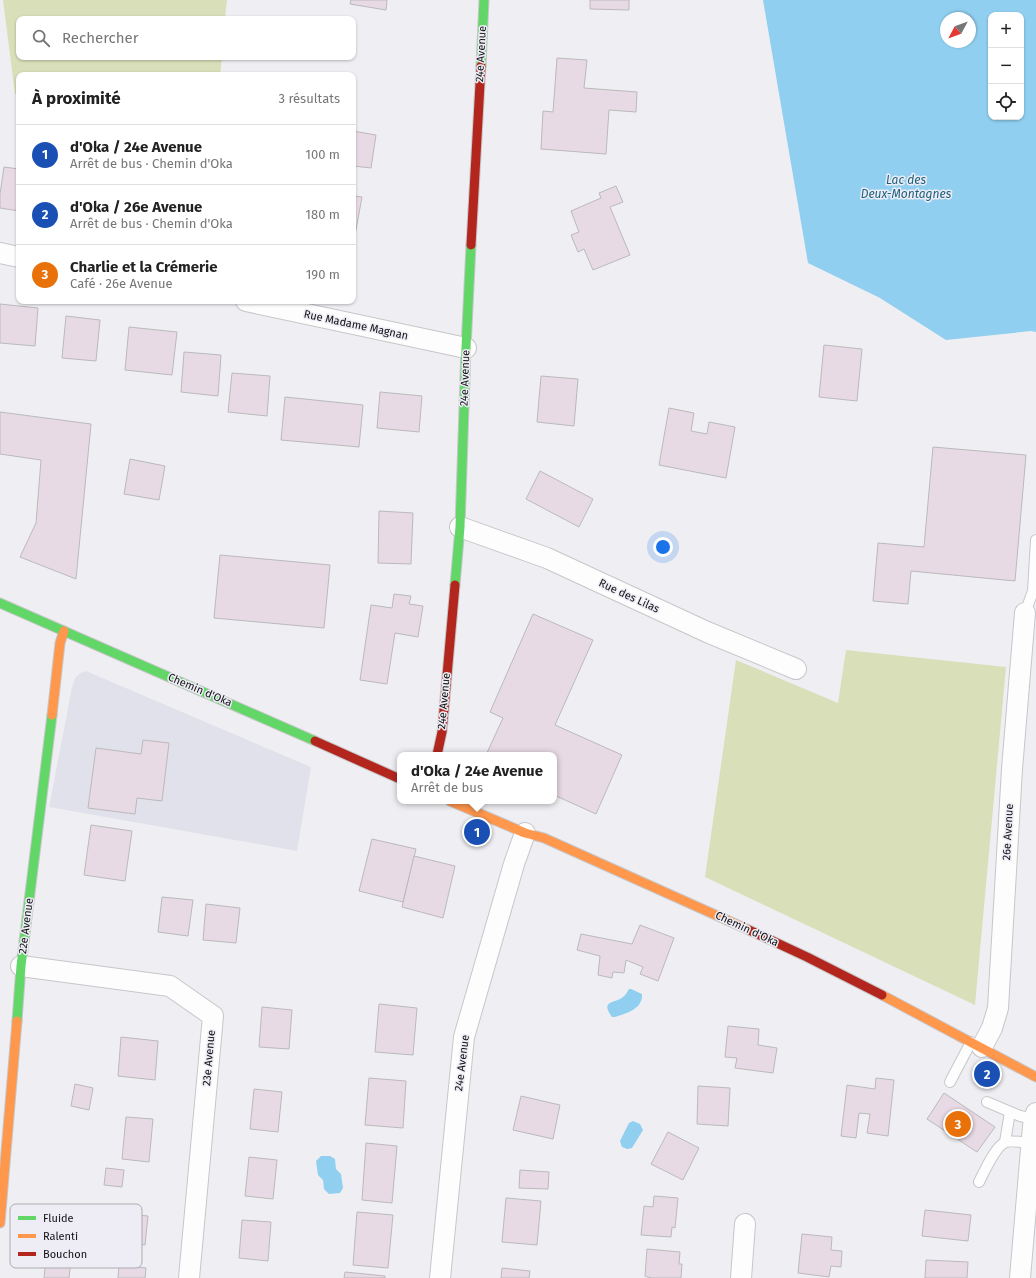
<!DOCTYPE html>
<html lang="fr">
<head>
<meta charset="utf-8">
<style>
	:root { --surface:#fff; --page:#f2f2f2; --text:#222; --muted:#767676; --line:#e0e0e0; --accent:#7c3aed }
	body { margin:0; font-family:"Fira Sans",sans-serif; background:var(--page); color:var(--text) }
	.controls { position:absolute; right:12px; top:12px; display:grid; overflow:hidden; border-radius:8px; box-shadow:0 1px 3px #0004 }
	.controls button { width:36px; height:36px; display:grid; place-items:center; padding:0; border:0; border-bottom:1px solid var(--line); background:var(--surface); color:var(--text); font:20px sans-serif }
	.compass { position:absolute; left:940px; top:12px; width:36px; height:36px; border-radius:50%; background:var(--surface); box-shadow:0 1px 3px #0004; rotate:229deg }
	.you { position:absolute; left:663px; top:547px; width:14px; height:14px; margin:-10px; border:3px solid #fff; border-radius:50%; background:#1a73e8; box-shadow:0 0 0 6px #1a73e833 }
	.badge { display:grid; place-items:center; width:26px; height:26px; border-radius:50%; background:var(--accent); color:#fff; font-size:13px; font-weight:700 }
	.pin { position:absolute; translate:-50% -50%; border:2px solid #fff; box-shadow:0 1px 4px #0006 }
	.popup { position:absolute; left:397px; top:752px; width:160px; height:52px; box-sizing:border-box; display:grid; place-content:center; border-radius:8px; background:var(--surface); filter:drop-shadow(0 1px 3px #0005); font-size:13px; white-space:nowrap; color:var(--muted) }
	.popup b { font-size:15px; color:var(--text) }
	.popup::after { content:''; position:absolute; left:50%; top:100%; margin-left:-8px; border:8px solid transparent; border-top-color:var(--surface) }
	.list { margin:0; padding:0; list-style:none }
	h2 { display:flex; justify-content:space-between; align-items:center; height:52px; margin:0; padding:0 16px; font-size:17px }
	h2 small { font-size:13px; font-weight:400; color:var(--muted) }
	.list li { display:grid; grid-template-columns:26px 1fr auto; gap:12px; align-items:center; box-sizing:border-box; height:60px; padding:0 16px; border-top:1px solid var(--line) }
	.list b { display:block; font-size:15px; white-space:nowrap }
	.list p { margin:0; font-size:13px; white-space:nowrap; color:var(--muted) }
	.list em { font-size:13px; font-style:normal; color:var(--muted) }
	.icon { flex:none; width:22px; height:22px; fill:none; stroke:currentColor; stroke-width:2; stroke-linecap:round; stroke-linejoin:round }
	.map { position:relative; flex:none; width:1036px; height:1278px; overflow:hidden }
	.search { position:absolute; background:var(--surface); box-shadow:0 1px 3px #0004; left:16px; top:16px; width:340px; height:44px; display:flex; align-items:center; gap:10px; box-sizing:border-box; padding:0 14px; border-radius:8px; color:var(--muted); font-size:15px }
	.panel { position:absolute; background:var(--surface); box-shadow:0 1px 3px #0004; left:16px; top:72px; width:340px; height:232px; border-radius:8px }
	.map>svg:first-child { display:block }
	.built { fill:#e1e1eb }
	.green { fill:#d8dfb9 }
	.water { fill:#90cff0; fill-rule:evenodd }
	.building { fill:#e8dae5; stroke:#bab9bb }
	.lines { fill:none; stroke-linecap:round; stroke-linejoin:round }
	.lane-casing { stroke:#c7c7ca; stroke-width:12 }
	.street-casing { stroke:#c7c7ca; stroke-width:22 }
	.fast-casing { stroke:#c7c7ca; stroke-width:11 }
	.slow-casing { stroke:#c7c7ca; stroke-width:11 }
	.jam-casing { stroke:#c7c7ca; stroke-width:11 }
	.lane { stroke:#fdfdfd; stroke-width:10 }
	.street { stroke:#fdfdfd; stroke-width:20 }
	.fast { stroke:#63d668; stroke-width:9 }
	.slow { stroke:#ff974d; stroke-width:9 }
	.jam { stroke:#b3261e; stroke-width:9 }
	.labels { text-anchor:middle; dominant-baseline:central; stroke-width:3; stroke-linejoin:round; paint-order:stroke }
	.street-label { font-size:11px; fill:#101013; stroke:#eeedf5 }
	.water-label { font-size:12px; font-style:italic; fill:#1a5f7d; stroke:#eeedf5 }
	.key { fill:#eeedf5; stroke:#ababb1; stroke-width:1 }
	.key-label { font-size:11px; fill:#101013 }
</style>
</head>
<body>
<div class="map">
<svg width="1036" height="1278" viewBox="0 0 1036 1278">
	<rect width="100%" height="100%" fill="#efeff3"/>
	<path class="built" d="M86 671 311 767 297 851 49 807 72 687 75 678 80 673Z"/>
	<g class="green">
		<path d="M3 0H227L225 19H19V57H222L220 75H19V96L15 94Z"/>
		<path d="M846 650 1006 667 975 1005 705 877 736 660 838 703Z"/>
	</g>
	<g class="water">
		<path d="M763 0H1036V332L1031 331 946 340 880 298 808 263ZM991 15H1021V117H991ZM946 18H970V42H946Z"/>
		<path d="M629 989H631L642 994C643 1009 627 1013 615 1017H612C600 1000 614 1004 623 997 626 995 627 992 629 989Z"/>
		<path d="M633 1121 640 1124 643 1130 632 1148 627 1149 622 1147 620 1141 629 1123Z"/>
		<path d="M321 1156H330L335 1159 336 1169 341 1174 343 1188 340 1193 329 1194 324 1189 323 1180 318 1175 316 1161Z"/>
	</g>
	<g class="building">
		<path d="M351 0H387L386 10 350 4Z"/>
		<path d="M590 0H629V10L590 9Z"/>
		<path d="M557 58 587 60 584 88 637 92 636 112 609 110 606 154 541 149 543 111 553 112Z"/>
		<path d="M353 131 376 135 371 168 353 166Z"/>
		<path d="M4 167 19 169V211L0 208V194Z"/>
		<path d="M616 186 623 202 610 207 630 255 593 270 584 249 578 252 571 235 579 232 571 211 601 198 599 193Z"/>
		<path d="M353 196 362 197 355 235H353Z"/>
		<path d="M0 304 38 308 35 346 0 343Z"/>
		<path d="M66 316 100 320 96 361 62 358Z"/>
		<path d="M129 327 177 332 172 375 125 370Z"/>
		<path d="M824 345 862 349 857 401 819 397Z"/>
		<path d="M184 352 221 355 218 396 181 392Z"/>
		<path d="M232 373 270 376 267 416 228 412Z"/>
		<path d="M541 376 578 379 574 426 537 422Z"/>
		<path d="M380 392 422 396 419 432 377 428Z"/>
		<path d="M285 397 363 405 359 447 281 440Z"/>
		<path d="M669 408 694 413 691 431 707 434 709 422 735 427 726 478 659 465Z"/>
		<path d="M0 412 91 424 76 579 20 557 36 523 41 460 0 454Z"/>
		<path d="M933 447 1026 455 1015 581 911 571 908 604 873 601 878 543 924 547Z"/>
		<path d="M130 459 165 466 159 500 124 494Z"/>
		<path d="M540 471 593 499 579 527 526 499Z"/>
		<path d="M379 511 413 513 411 564 378 563Z"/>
		<path d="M220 555 330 565 324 628 214 618Z"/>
		<path d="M394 594 411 596 409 604 423 606 418 637 395 633 387 684 360 680 371 605 392 608Z"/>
		<path d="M533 614 593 640 555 725 622 755 596 814 554 795V755H486L503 718 490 712Z"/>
		<path d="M143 740 169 743 162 801 137 798 135 814 88 808 96 748 141 754Z"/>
		<path d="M91 825 132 831 125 881 84 875Z"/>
		<path d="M372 839 416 849 403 902 359 891Z"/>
		<path d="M414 856 455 866 443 918 402 907Z"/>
		<path d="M162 897 193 900 188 936 158 932Z"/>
		<path d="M206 904 240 908 236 943 203 940Z"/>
		<path d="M640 925 674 938 658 981 640 974 643 967 626 960 624 973 613 972 612 978 598 975 600 956 577 950 581 934 632 944Z"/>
		<path d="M379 1004 417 1008 413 1055 375 1052Z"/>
		<path d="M262 1007 292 1010 289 1049 259 1047Z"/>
		<path d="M728 1026 759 1029 758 1045 777 1048 773 1073 735 1068 737 1058 725 1057Z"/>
		<path d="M121 1037 158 1041 155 1080 118 1076Z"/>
		<path d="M369 1078 406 1081 403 1128 365 1125Z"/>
		<path d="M876 1078 894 1080 888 1136 867 1133 870 1114 859 1113 856 1138 841 1136 847 1085 875 1089Z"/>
		<path d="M75 1084 93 1088 89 1110 71 1106Z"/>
		<path d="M698 1086 730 1088 728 1126 697 1124Z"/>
		<path d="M254 1089 282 1092 278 1132 250 1129Z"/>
		<path d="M944 1093 995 1127 977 1152 927 1119Z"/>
		<path d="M521 1096 560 1105 553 1139 513 1130Z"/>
		<path d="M126 1117 153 1119 149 1162 122 1159Z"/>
		<path d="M668 1132 699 1148 683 1180 651 1164Z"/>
		<path d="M366 1143 397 1146 392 1203 362 1200Z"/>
		<path d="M249 1157 277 1160 273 1199 245 1196Z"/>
		<path d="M106 1168 124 1170 122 1187 104 1185Z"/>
		<path d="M520 1170 549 1172 548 1189 519 1188Z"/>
		<path d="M654 1196 678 1198 675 1228 672 1227 671 1237 641 1235 644 1206 653 1207Z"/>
		<path d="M506 1198 541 1201 537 1245 502 1242Z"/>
		<path d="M925 1210 971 1215 968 1241 922 1236Z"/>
		<path d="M357 1212 393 1215 388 1268 353 1265Z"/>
		<path d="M116 1213 148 1216 145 1245 113 1242Z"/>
		<path d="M242 1220 271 1222 268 1261 239 1258Z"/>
		<path d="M802 1234 832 1237 831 1250 842 1251 841 1267 831 1266 829 1277 798 1273Z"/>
		<path d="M48 1240 73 1242 69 1278H44Z"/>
		<path d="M647 1249 680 1252 679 1264H682L681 1278H651L645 1276Z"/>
		<path d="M926 1260 968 1262 967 1278H925Z"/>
		<path d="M119 1265 146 1268 145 1278H118Z"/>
		<path d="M502 1268 530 1271 529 1278H501Z"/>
		<path d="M345 1272 385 1276V1278H344Z"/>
	</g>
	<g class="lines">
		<defs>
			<g id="lane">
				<path d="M1025 613 1033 591 1036 540"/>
				<path d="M950 1082 971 1042"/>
				<path d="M987 1102 1020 1116 1035 1119"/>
				<path d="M1005 1142 1010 1112"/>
				<path d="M979 1182C984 1172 996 1145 1006 1142 1013 1140 1024 1143 1031 1143"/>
			</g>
			<g id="street">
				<path d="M0 253 19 257"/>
				<path d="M246 301 466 348"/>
				<path d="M460 527 547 558 707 632 796 669"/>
				<path d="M21 966 170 986 213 1016 189 1278"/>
				<path d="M982 1047 992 1028 998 1008 1012 769 1025 613"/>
				<path d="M440 1278 464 1037 514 864 525 833"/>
				<path d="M741 1278 745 1224"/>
				<path d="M1020 1278 1033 1126 1036 1113"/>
			</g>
			<g id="fast">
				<path d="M481 66 484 0"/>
				<path d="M455 585 460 527 466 348 471 245"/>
				<path d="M0 603 315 741"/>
				<path d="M17 1021 21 966 52 715"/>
			</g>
			<g id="slow">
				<path d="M52 715 60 643 64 631"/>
				<path d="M450 801 525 833 544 838 749 930"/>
				<path d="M882 995 1036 1077"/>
				<path d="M0 1223 17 1021"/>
			</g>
			<g id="jam">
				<path d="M471 245 481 66"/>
				<path d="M315 741 400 779"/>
				<path d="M437 755 442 732 455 585"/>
				<path d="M749 930 807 957 882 995"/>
			</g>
		</defs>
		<use href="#lane" class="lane-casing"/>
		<use href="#street" class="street-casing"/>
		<use href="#fast" class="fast-casing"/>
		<use href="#slow" class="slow-casing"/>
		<use href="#jam" class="jam-casing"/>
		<use href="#lane" class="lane"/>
		<use href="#street" class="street"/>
		<use href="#fast" class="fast"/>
		<use href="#slow" class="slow"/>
		<use href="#jam" class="jam"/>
	</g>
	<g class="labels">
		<g class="street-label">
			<text transform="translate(481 54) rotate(-87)">24e Avenue</text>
			<text transform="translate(356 325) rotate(12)">Rue Madame Magnan</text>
			<text transform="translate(465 378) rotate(-88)">24e Avenue</text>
			<text transform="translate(629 596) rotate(25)">Rue des Lilas</text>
			<text transform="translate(200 690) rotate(23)">Chemin d'Oka</text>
			<text transform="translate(444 701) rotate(-85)">24e Avenue</text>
			<text transform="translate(1008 832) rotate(-87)">26e Avenue</text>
			<text transform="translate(26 926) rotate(-83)">22e Avenue</text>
			<text transform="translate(747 929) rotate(25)">Chemin d'Oka</text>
			<text transform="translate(209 1058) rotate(-85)">23e Avenue</text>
			<text transform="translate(462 1063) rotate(-83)">24e Avenue</text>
		</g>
		<g class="water-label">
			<text x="906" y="180">Lac des<tspan x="906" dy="14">Deux-Montagnes</tspan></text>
		</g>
	</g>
	<rect x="10" y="1204" width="132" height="64" rx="6" class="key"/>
	<rect x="18" y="1216" width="18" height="4" fill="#63d668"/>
	<rect x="18" y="1234" width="18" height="4" fill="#ff974d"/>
	<rect x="18" y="1252" width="18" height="4" fill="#b3261e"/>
	<g class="key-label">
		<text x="43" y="1222">Fluide</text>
		<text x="43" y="1240">Ralenti</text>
		<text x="43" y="1258">Bouchon</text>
	</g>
</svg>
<div class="controls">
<button>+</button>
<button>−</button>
<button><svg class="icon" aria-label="locate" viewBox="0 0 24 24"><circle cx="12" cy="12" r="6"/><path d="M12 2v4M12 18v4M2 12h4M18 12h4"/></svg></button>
</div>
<svg class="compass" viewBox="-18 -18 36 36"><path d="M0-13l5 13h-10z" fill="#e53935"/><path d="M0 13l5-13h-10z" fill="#767676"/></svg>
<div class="you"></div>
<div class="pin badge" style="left:477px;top:832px;background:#1a4fb4">1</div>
<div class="popup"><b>d'Oka / 24e Avenue</b>Arrêt de bus</div>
<div class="pin badge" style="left:987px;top:1074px;background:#1a4fb4">2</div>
<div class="pin badge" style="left:958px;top:1124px;background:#e8710a">3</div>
<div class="search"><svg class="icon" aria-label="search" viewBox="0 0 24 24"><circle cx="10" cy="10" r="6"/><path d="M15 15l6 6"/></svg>Rechercher</div>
<section class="panel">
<h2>À proximité<small>3 résultats</small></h2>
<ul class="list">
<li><span class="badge" style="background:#1a4fb4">1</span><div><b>d'Oka / 24e Avenue</b><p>Arrêt de bus · Chemin d'Oka</p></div><em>100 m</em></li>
<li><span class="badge" style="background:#1a4fb4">2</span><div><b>d'Oka / 26e Avenue</b><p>Arrêt de bus · Chemin d'Oka</p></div><em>180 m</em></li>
<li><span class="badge" style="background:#e8710a">3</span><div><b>Charlie et la Crémerie</b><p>Café · 26e Avenue</p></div><em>190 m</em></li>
</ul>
</section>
</div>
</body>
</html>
